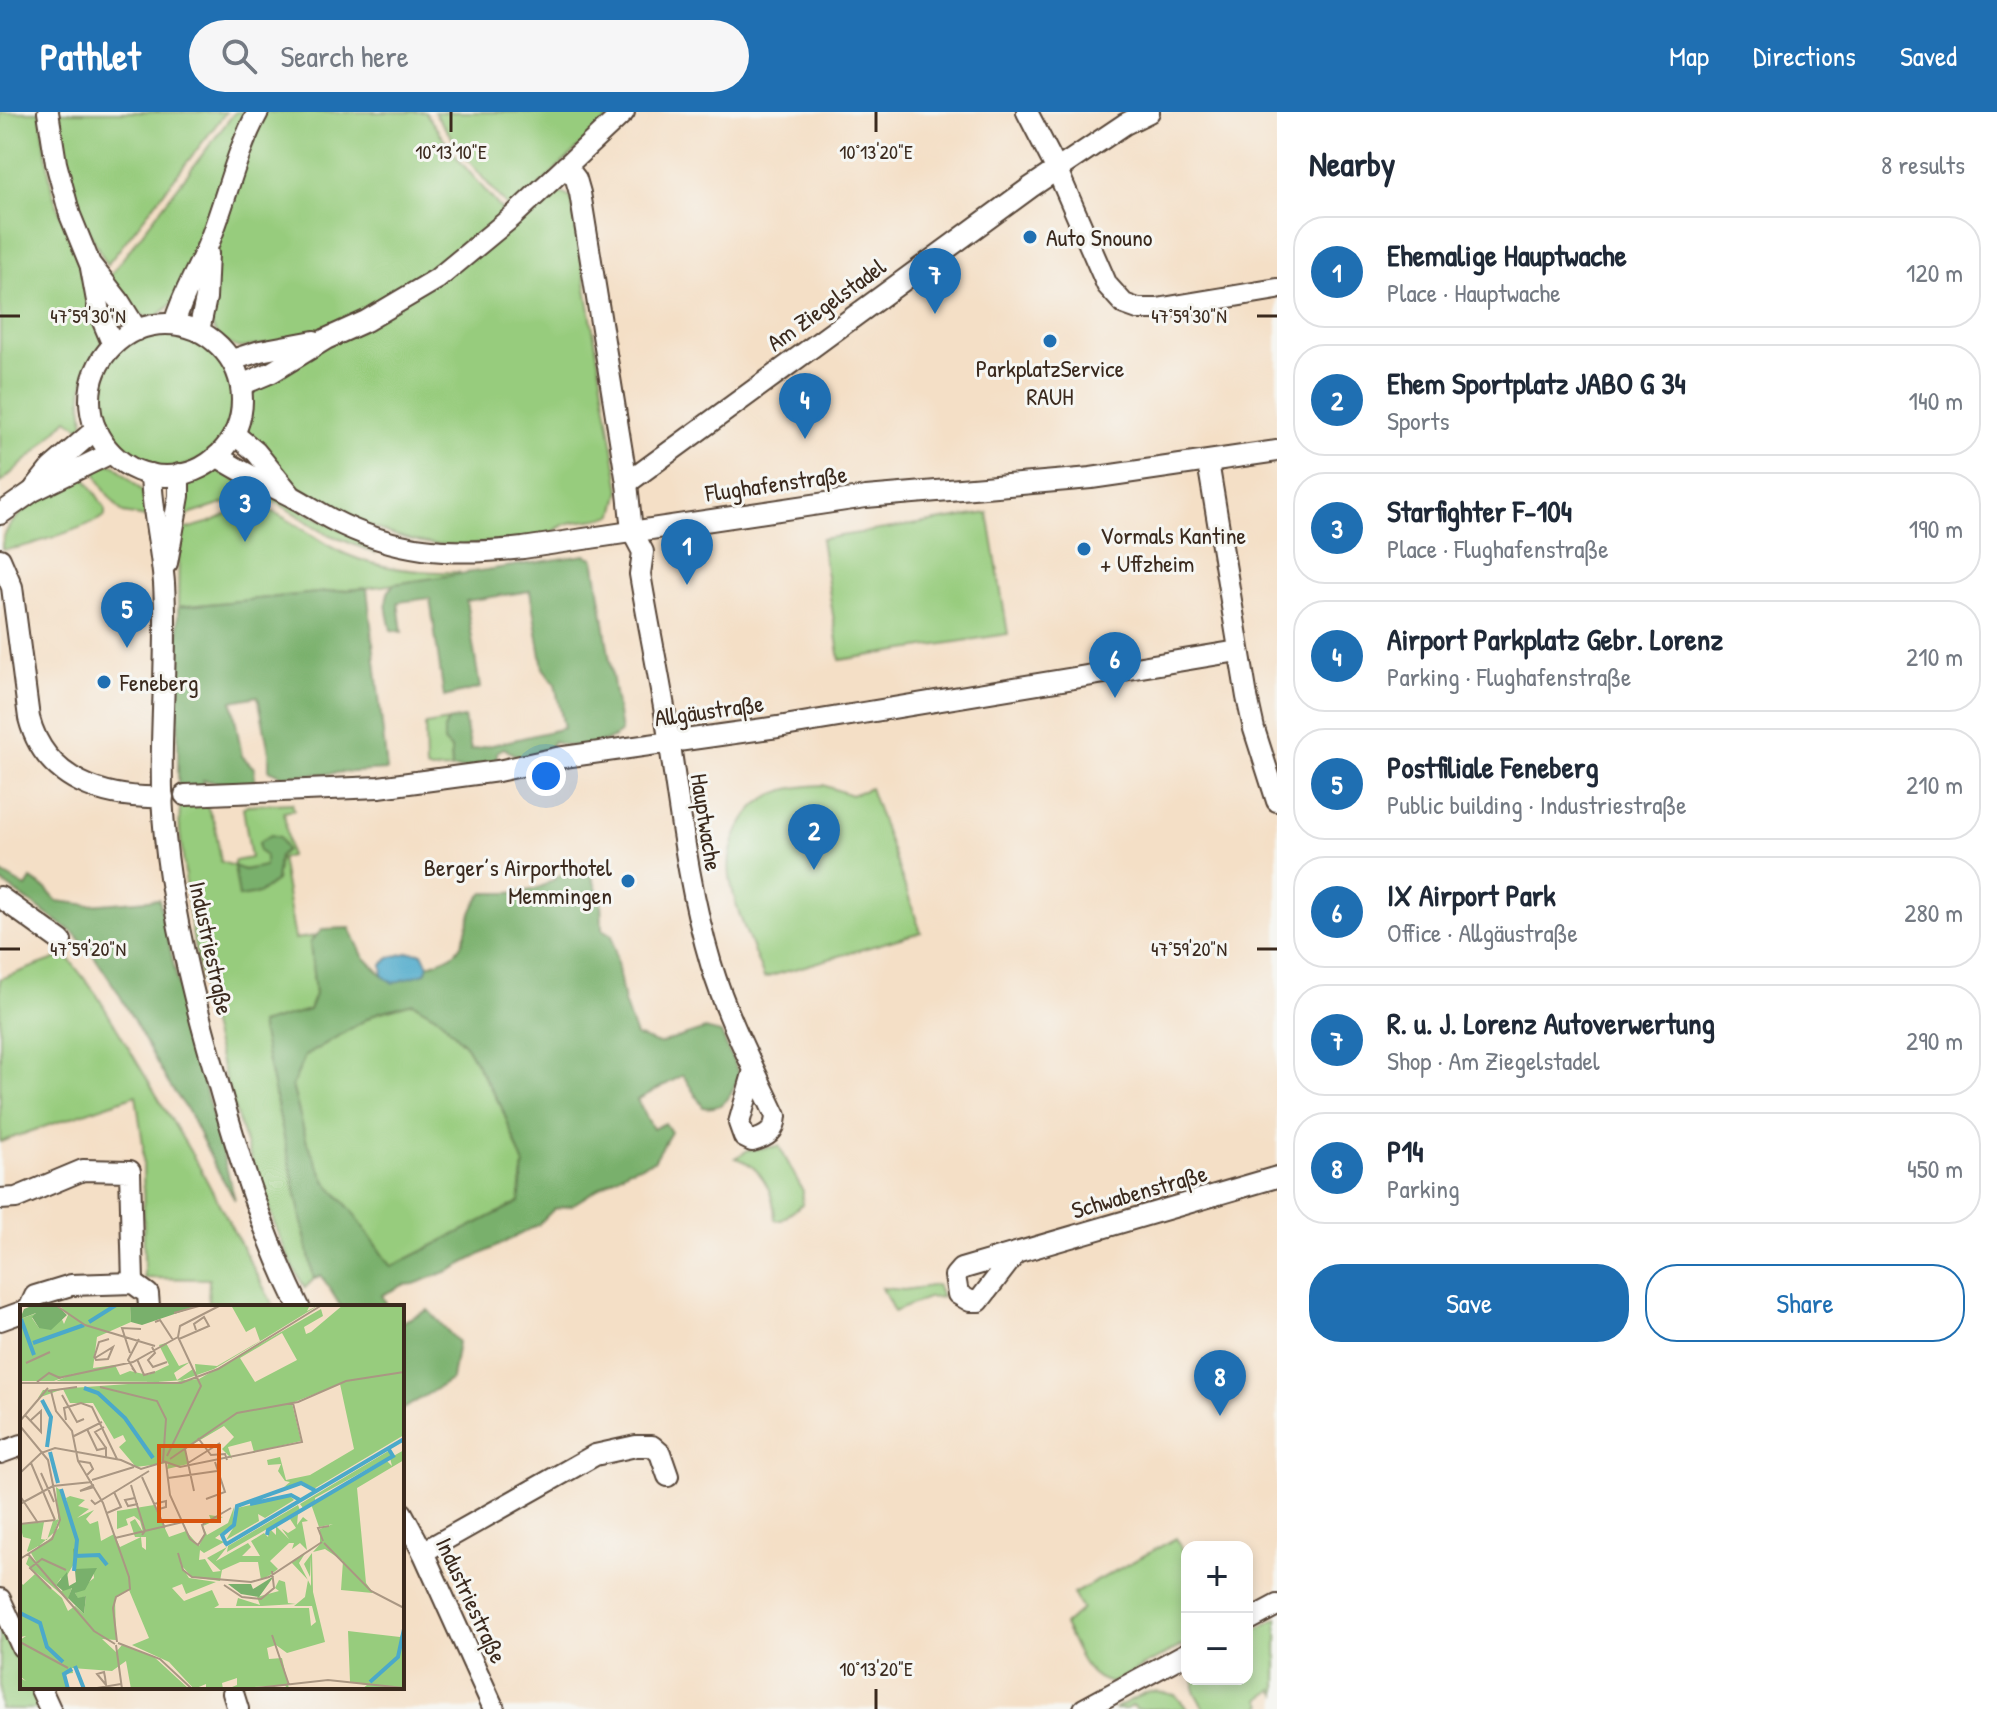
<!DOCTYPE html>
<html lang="en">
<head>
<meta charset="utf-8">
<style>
	:root { --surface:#fff; --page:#f6f6f7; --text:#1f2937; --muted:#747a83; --line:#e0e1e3; --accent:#1f6fb2 }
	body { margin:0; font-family:"Patrick Hand",sans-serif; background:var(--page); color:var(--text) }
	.controls { position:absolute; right:24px; bottom:24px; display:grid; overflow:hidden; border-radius:16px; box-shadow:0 4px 12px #0003 }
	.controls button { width:72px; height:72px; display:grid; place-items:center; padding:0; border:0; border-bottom:2px solid var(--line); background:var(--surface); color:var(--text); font:40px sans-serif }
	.you { position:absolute; left:546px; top:664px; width:28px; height:28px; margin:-20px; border:6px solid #fff; border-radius:50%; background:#1a73e8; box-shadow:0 0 0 12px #1a73e833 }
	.badge { display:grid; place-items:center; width:52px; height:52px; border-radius:50%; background:var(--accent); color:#fff; font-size:26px; font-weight:700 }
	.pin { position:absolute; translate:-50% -66px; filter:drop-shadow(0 2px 4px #0008) }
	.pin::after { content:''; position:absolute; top:42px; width:28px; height:24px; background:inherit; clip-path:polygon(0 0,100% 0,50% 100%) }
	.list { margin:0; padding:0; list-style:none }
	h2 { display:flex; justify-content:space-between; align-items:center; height:104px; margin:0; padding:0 32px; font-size:34px }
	h2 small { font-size:26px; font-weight:400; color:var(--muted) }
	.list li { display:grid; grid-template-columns:52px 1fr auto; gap:24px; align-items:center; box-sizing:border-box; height:112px; margin:0 16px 16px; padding:0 16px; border:2px solid var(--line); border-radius:32px }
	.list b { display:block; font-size:30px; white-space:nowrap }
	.list p { margin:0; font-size:26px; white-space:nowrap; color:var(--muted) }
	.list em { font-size:26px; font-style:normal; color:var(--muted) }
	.actions { display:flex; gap:16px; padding:24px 32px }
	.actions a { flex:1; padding:18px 0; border:2px solid var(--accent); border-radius:32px; text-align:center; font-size:28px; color:var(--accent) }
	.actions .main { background:var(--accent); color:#fff }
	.icon { flex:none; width:44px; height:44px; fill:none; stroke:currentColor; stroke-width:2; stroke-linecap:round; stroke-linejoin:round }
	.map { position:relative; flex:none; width:1277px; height:1597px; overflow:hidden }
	header { display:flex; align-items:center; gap:48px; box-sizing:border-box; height:112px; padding:0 40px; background:var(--accent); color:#fff }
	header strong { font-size:38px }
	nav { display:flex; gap:44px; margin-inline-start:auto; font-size:28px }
	.search { width:560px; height:72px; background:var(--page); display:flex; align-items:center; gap:20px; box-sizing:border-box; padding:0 28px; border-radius:44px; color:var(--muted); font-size:30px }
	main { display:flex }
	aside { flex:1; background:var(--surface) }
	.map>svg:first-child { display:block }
	.green { fill:#97cc7d; stroke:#697b4e; stroke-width:2; fill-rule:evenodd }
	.forest { fill:#79b06c; stroke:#5a6d45; stroke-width:2; fill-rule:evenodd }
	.water { fill:#4ba9ca; stroke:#436a74; stroke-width:2 }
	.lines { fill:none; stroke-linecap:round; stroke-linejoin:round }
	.minor-casing { stroke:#574537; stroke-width:24 }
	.minor { stroke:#fff; stroke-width:20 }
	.ticks { fill:none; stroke:#3b2a1e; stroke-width:3 }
	.poi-dot { fill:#1f6fb2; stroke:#f6f6f2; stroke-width:3 }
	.labels { text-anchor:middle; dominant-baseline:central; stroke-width:6; stroke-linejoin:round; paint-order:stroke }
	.poi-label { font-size:24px; fill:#3b2a1e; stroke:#f6f6f2; text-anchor:start }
	.street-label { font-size:24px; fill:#3b2a1e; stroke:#f6f6f2 }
	.inset-river { fill:none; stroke:#4ba9ca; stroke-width:4 }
	.inset-road { fill:none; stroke:#aa9783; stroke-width:2 }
	.view { fill:#d7540e; fill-opacity:0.15; stroke:#d7540e; stroke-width:4 }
	.inset-edge { fill:none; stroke:#3b2a1e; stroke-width:4 }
	.ticks-label { font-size:20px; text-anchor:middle; fill:#3b2a1e; stroke:#f6f6f2; stroke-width:6; stroke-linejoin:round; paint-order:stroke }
</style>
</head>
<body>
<header>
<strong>Pathlet</strong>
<div class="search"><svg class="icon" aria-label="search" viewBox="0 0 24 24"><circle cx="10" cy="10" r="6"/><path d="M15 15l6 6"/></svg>Search here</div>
<nav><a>Map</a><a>Directions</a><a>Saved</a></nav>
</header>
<main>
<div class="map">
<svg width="1277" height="1597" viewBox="0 0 1277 1597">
	<rect width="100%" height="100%" fill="#f6f6f2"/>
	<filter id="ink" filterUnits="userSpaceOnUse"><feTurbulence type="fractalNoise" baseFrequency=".0125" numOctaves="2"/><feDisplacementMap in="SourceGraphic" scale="16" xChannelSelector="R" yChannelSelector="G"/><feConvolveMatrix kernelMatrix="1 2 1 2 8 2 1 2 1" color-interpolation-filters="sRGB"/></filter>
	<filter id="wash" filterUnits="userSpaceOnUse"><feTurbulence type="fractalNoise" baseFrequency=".006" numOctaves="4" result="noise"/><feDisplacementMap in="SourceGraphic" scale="32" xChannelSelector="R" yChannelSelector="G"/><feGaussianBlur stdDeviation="1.8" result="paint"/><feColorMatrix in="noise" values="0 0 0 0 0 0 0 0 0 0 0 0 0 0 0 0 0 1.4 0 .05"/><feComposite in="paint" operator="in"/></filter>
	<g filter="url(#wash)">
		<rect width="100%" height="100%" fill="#f4dfc6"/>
		<g class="green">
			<path d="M0 0H40L52 79 75 141 103 231C91 246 83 265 82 285 81 297 86 305 82 317L67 307 38 338 0 371Z"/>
			<path d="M55 0H226L107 153 71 86Z"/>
			<path d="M235 0H254L179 182C148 227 132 197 108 166Z"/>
			<path d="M264 0H425L459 48 507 104C446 154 380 206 302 226 282 231 261 232 241 236 225 233 213 221 209 205L220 112Z"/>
			<path d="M434 0H615L512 100 466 46Z"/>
			<path d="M562 81 571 86 620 378 614 402C600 410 582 407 566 412 558 415 553 421 545 423 513 431 467 434 434 432 402 429 334 403 308 384 285 367 267 344 248 323L244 314 249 283 541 88 552 82Z"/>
			<circle cx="166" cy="287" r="69"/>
			<path d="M108 352 115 353 142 379 146 405 123 401C113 389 96 371 95 355Z"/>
			<path d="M216 355 373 434 375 441 325 421 278 391 257 387 226 391 179 406 186 366Z"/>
			<path d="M83 362 105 396V404C91 413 14 441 2 437 1 403 56 377 83 362Z"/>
			<path d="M252 394C278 396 311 425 335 437 373 457 417 461 459 460V463L367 476 178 495 179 419 211 410 240 396Z"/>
			<path d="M988 401 1008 522 840 548 821 427Z"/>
			<path d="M448 609 444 617 451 637 452 657 431 658 426 656 425 613Z"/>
			<path d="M823 673 851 683 870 676 921 820 764 866C753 836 737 803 731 771 724 739 742 695 774 682 789 675 806 674 823 673Z"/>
			<path d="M204 687 215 713 221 750 234 754V749L251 746 243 696 247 693 292 691 294 698 284 700 290 744 281 746 295 827 316 824 310 830 315 883 309 898 260 912 314 1167 305 1176C282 1139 270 1098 255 1058 220 959 193 859 184 754 182 733 176 708 182 688ZM265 744H279L276 769 240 785 235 755 244 758 265 754Z"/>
			<path d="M66 843 97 883 200 1056 274 1195H208L209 1167 144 1166 143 1032 136 983 0 1030V867Z"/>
			<path d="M413 891 441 907 466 934 501 994 524 1053 519 1091 391 1155 352 1099 326 1070 307 1031 292 974 305 944 377 901Z"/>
			<path d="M779 1034 803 1079 802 1092 782 1108H775C775 1082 762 1054 736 1046L748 1038Z"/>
			<path d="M937 1173 942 1185 927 1186 894 1200 882 1176 904 1178Z"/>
			<path d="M1176 1426 1187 1445V1531L1112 1571C1084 1567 1076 1535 1064 1513L1082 1497 1073 1482Z"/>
			<path d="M0 1500 22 1548V1575H35L45 1597H0Z"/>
			<path d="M1277 1506V1582L1274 1578 1260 1587 1263 1593 1257 1597H1204L1194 1579V1567H1247V1523Z"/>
			<path d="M1155 1579 1175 1583 1188 1597H1136L1133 1593 1127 1597H1114L1146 1580Z"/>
		</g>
		<g class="forest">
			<path d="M585 443 593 446 595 452 621 620C606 634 570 639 554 629 543 649 521 650 504 636L497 640V648L484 656 452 657 451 637 444 630V617L448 609 464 606 471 638 564 616 555 572 543 556 530 479 466 489 480 576 444 585 430 486 398 490 402 520 391 518C388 503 381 484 394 472Z"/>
			<path d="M367 476 387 658 283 664 269 658V640L258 584 232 589 242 644 254 656 255 670C238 676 221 671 203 668L204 676 178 680V495Z"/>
			<path d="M271 723 280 725 286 738 279 744 276 769 258 782 239 785 234 754 244 758 265 754V744L259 738V730Z"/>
			<path d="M588 755 601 787 602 817 612 823 624 890 636 924 659 932 705 917 721 921 739 962C733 981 726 999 703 995L683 963 637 988 653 1017 665 1011 671 1020 654 1049 628 1058 572 1093 554 1097 538 1113 451 1158 414 1172 403 1173 382 1183 388 1195H341L321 1163 314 1167 260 912 309 898 315 882 310 830 323 817 350 816 363 844 383 864 425 861 428 853C436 850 446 847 452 843 472 828 462 802 484 781 506 781 528 783 548 771 567 760 562 756 588 755ZM413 891 441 907 466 934 501 994 524 1053 519 1090 391 1155 352 1099 326 1070 307 1031 292 974 305 944 377 901Z"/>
			<path d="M0 760 26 775 31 767 46 777 57 789 90 793 159 787 185 902 235 1088 214 1052 188 999 168 971 118 880 94 844 75 822 0 769Z"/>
			<path d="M428 1198 458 1230 452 1267 402 1298V1210Z"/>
		</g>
		<path class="water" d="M410 840 422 841 428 853 425 861 393 871 383 864 382 853 389 846Z"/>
	</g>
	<g filter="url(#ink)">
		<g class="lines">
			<defs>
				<g id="minor">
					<path d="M48 0 56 51 70 103 90 152 119 189 137 218"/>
					<path d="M1027 0 1057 58 1107 173 1124 192 1138 197H1157L1277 177"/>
					<path d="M566 54 576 67 580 81 627 371 632 419 643 440 640 462C648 510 658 558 666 607 679 689 687 772 711 852 727 905 753 955 776 1004 775 1020 767 1025 752 1029L744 1025 739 1011 754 958"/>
					<path d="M91 156 99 200 113 233"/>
					<path d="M174 212C183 181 196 162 208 133 226 89 235 42 258 0"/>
					<circle cx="166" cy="288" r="76"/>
					<path d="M199 219 206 186 208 141"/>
					<path d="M232 248 260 239 314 229"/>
					<path d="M241 273 272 260 326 227 366 209 437 167 512 105 624 0"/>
					<path d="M234 322 256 340 290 382"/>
					<path d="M217 344C242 361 268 372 293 385 306 392 318 400 331 407 396 441 452 444 523 436L866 385 1091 366 1277 339"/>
					<path d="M1208 350 1247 585 1254 617 1277 689"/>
					<path d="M151 362C152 399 161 434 164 471 169 555 156 640 165 725 173 806 194 889 217 967 239 1046 263 1122 299 1195"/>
					<path d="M627 371 1031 75 1125 12 1149 0"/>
					<path d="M35 376 51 356 96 317"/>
					<path d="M0 402 33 379 111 341"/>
					<path d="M0 447 12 475 29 606C45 669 105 687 163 685"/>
					<path d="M167 451 179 384V362"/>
					<path d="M185 683 379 675 498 659 557 646 778 615 1238 539"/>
					<path d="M0 785 61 829"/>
					<path d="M0 1087 16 1086 83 1058 130 1059 133 1171"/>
					<path d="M1015 1142 979 1189H970L958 1182 955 1164 961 1157 1277 1065"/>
					<path d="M30 1195 35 1184 71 1173 133 1171 148 1182 149 1195"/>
					<path d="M0 1208 22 1200"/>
					<path d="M0 1341 22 1333"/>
					<path d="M402 1401 423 1440 494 1597"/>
					<path d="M423 1440 595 1343 636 1334H652L660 1341 668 1364"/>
					<path d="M0 1487 22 1535"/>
					<path d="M1247 1509 1277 1493"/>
					<path d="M40 1575 50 1597"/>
					<path d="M233 1581 238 1597"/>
					<path d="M1084 1597 1187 1541"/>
				</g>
			</defs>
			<use href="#minor" class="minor-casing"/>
			<use href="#minor" class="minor"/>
		</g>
	</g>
	<path class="ticks" d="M451 0V20M876 0V20M0 204H20M1257 204H1277M0 837H20M1257 837H1277M876 1577V1597"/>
	<g class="poi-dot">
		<circle cx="1030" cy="125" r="8"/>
		<circle cx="1050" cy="229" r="8"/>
		<circle cx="1084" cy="437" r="8"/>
		<circle cx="104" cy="570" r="8"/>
		<circle cx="628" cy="769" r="8"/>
	</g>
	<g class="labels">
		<g class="poi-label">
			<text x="1046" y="125">Auto Snouno</text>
			<text x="1050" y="256" text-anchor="middle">ParkplatzService<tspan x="1050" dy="28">RAUH</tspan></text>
			<text x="1100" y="423">Vormals Kantine<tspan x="1100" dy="28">+ Uffzheim</tspan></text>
			<text x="120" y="570">Feneberg</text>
			<text x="612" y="755" text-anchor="end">Berger’s Airporthotel<tspan x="612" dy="28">Memmingen</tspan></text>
		</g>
		<g class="street-label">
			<text transform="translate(826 192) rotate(-36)">Am Ziegelstadel</text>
			<text transform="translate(776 371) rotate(-8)">Flughafenstraße</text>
			<text transform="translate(709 598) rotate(-8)">Allgäustraße</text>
			<text transform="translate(707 710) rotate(81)">Hauptwache</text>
			<text transform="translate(212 836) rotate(78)">Industriestraße</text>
			<text transform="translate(1139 1079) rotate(-16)">Schwabenstraße</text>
			<text transform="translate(472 1488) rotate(65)">Industriestraße</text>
		</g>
	</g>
	<g transform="translate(20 1193)">
		<rect width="384" height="384" fill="#f4dfc6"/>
		<path d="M39 0H110L111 17 77 32 73 63 95 60 100 70 110 66 128 70 149 60 139 40 146 38 159 61 170 57 154 68 157 75 173 64 176 67 175 59 197 61 240 36 235 22 226 27 211 0H290L287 6 299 0 234 40 194 64 157 77 36 76 55 68 34 76H0V14L17 8 12 13 19 23 32 22 41 12 44 19 48 10ZM323 0H384V130L292 185 283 177 264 182 270 177 265 176 258 166 261 159 248 160 247 155 260 152 266 175 290 170 334 144 320 79 272 98 281 136 234 147 231 136 208 142 212 154 202 144 214 132 204 121 165 144 168 159 147 164 148 158 116 162 99 142 106 136 103 130 94 134 73 98H50L43 84 18 93 23 85 179 74 301 4 303 11 284 22 286 29 291 27ZM262 28 277 55 235 77 220 53ZM370 145 371 151 295 193V198L367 156 372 161 370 153 384 145V155L337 183 346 278 353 288 321 285 323 256 305 244 293 247 300 239V224L313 219 299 222 291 199 283 203 280 199ZM36 182 44 188 45 201 51 218 46 193 50 191 65 195 58 201 69 204 57 213 74 205 66 214 70 219 78 216 81 236 94 229 100 242 121 232 122 242 126 245V232H115L110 217 115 214 123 227 120 216 114 211 106 214 108 220 97 224V206L134 200 149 232 166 226 179 241 185 228 182 222V221L191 215 189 210 203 212 183 221 187 230 208 218 214 202 213 220 195 233 204 237 184 248 180 245 179 255 185 254 193 267 201 266 187 253 207 242 196 256 228 238 231 242 222 251H240L231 236 244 228 248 232 250 224 256 230V221L269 234 262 224 268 228 276 223 270 214 278 209 277 220 283 212 288 216 282 217 287 245 280 238 272 244 274 238H269L250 256 258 264 250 270 241 275 238 257H220L202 265 200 276 172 272 160 259 169 273 196 277 166 289 162 279 152 283 164 296 192 285 199 300 194 303H289L291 321 296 317 292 301H274L285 292 288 275 271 257 286 247 279 258 291 281V252L290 272 284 259 292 248 293 287 305 337 267 348 256 340 247 343 249 354 262 353 269 384 264 380 207 384 217 380V373L202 378 203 384H186V379L174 384 149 357 112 340 129 333 109 285 95 293 96 335 82 334 96 347 102 340 133 351 169 384H111L106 356 92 366 52 363 53 368 44 369 48 384H0V373L6 376 0 371V335L6 331 0 332V276L3 280 15 269 42 293 48 306 55 301 64 309 66 291 58 294 55 288 74 273 73 264H55V257L43 277 41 273 36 280 41 286 52 282 48 295 6 259 9 251 18 260 11 248 39 223ZM270 191 274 195 245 213 238 209 239 216 206 235 215 220 217 203ZM278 200 280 205 207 247 208 241ZM39 214 33 231 27 236 8 247 7 246 11 234 3 232 0 219 24 217 21 234 27 235 33 216ZM259 275 265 277 268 298 276 299 242 301H216L218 293 240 300 237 292 259 286 255 283ZM384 324V384H342L347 380 330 377 328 326 380 332Z" fill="#97cc7d" fill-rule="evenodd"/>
		<path d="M14 0H37L47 10 31 25 19 23 12 12 16 8 0 14 4 4ZM110 0 178 1 122 20 111 17ZM53 243 55 246V264L77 263 65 285 55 288 58 293 66 291 64 309 48 293 52 283 43 286 36 280 47 267 49 281 56 277ZM254 271 239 292 221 289 208 279H231L233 284Z" fill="#79b06c"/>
		<path class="inset-river" d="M1 14 14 50M69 17 96 0M13 38 64 20M64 83 78 88 105 113 133 153M22 95 31 112 27 142M30 147 38 178M41 184 57 235 54 266M230 199 271 190 280 195M247 230 248 225 373 151 368 143M206 239 202 230 214 220 217 201 281 178 296 186M205 240 384 134M54 251 79 250 87 260M0 308 20 318 27 342 43 357M55 361 64 384M350 377 378 352 384 324M48 384 44 369 52 364"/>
		<path class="inset-road" d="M37 1 65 20 135 41M154 8 179 1M135 17 140 15 153 35M158 32 160 21 201 0M159 34 189 21 184 12 174 19 176 25M93 42 88 54 76 55 75 53ZM132 42 135 48 128 55 133 62 147 57M110 48 102 23 121 24M74 53 79 37 89 34M117 54 124 70 135 67M6 58 30 47M112 63 116 68 108 55 119 34M38 73 113 57 158 32M17 77 29 68 40 73M0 78H161L198 64 302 0M80 82 137 96 146 114 143 156 160 162 282 137 273 98M28 86 57 82M31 86 36 106 52 126 58 156 83 198 109 272 110 284 96 292 93 303 97 337M42 90 57 117 64 114M5 110 21 127V106L11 115M46 115 44 103 61 98 72 102 97 154M0 116 28 83M84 122 75 127 86 143M67 124 77 145 86 143V152M54 131 82 117M178 133 191 150 205 149 207 155M165 144 174 186M147 151 181 81 158 32M150 154 217 108 278 97 326 76 384 67M58 156 70 158 73 164 66 171M11 158 35 215M146 158 150 190 170 234M168 158 200 138M0 168 21 148 35 143 101 155 121 164 144 157M21 168 34 197M122 172 145 223M148 173 197 166M72 175 114 162M74 180 60 186 74 182M111 180 125 226 122 230M0 191 18 218M115 193 105 195 108 201 118 199M186 194 205 187 195 157M71 195 75 199 129 166M0 199 33 181 72 177M134 199 146 196V202L136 205M87 208 101 202 94 187M0 219 35 215M95 233 163 217M170 234 178 240 185 229 182 220 211 203M303 236 298 223 309 221M304 238 351 286 384 303M158 248 163 265 172 272 231 277 249 272 302 237M8 249 74 326 95 339M0 254 32 234 40 215 28 155 0 121M204 280 222 292 241 294 254 283 252 266M31 284 10 263 22 254 46 265M252 330 269 380M0 337 48 363M98 338 140 354 172 384M96 340 102 384M84 367 85 372 86 380 77 369ZM71 384 101 379M228 384 308 375 384 383"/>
		<path class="view" d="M139 141H199V216H139Z"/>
		<rect width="384" height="384" class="inset-edge"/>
	</g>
	<g class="ticks-label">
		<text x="451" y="47">10°13'10"E</text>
		<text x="876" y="47">10°13'20"E</text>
		<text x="88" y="211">47°59'30"N</text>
		<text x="1189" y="211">47°59'30"N</text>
		<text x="88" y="844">47°59'20"N</text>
		<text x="1189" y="844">47°59'20"N</text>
		<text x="876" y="1564">10°13'20"E</text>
	</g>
</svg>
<div class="controls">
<button>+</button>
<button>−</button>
</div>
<div class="you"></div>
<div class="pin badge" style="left:687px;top:473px">1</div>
<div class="pin badge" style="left:814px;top:758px">2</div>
<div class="pin badge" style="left:245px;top:430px">3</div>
<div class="pin badge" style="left:805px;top:327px">4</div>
<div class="pin badge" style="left:127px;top:536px">5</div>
<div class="pin badge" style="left:1115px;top:586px">6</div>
<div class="pin badge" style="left:935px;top:202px">7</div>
<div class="pin badge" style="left:1220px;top:1304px">8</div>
</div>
<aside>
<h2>Nearby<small>8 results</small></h2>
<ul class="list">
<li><span class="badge">1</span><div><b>Ehemalige Hauptwache</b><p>Place · Hauptwache</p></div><em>120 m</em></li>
<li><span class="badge">2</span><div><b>Ehem Sportplatz JABO G 34</b><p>Sports</p></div><em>140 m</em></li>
<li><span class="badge">3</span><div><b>Starfighter F-104</b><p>Place · Flughafenstraße</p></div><em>190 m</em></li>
<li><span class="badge">4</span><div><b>Airport Parkplatz Gebr. Lorenz</b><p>Parking · Flughafenstraße</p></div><em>210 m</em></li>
<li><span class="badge">5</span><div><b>Postfiliale Feneberg</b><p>Public building · Industriestraße</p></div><em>210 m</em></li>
<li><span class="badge">6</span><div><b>IX Airport Park</b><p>Office · Allgäustraße</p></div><em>280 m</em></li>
<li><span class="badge">7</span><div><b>R. u. J. Lorenz Autoverwertung</b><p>Shop · Am Ziegelstadel</p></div><em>290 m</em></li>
<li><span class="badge">8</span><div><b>P14</b><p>Parking</p></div><em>450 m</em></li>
</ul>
<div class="actions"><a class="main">Save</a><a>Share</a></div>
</aside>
</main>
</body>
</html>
